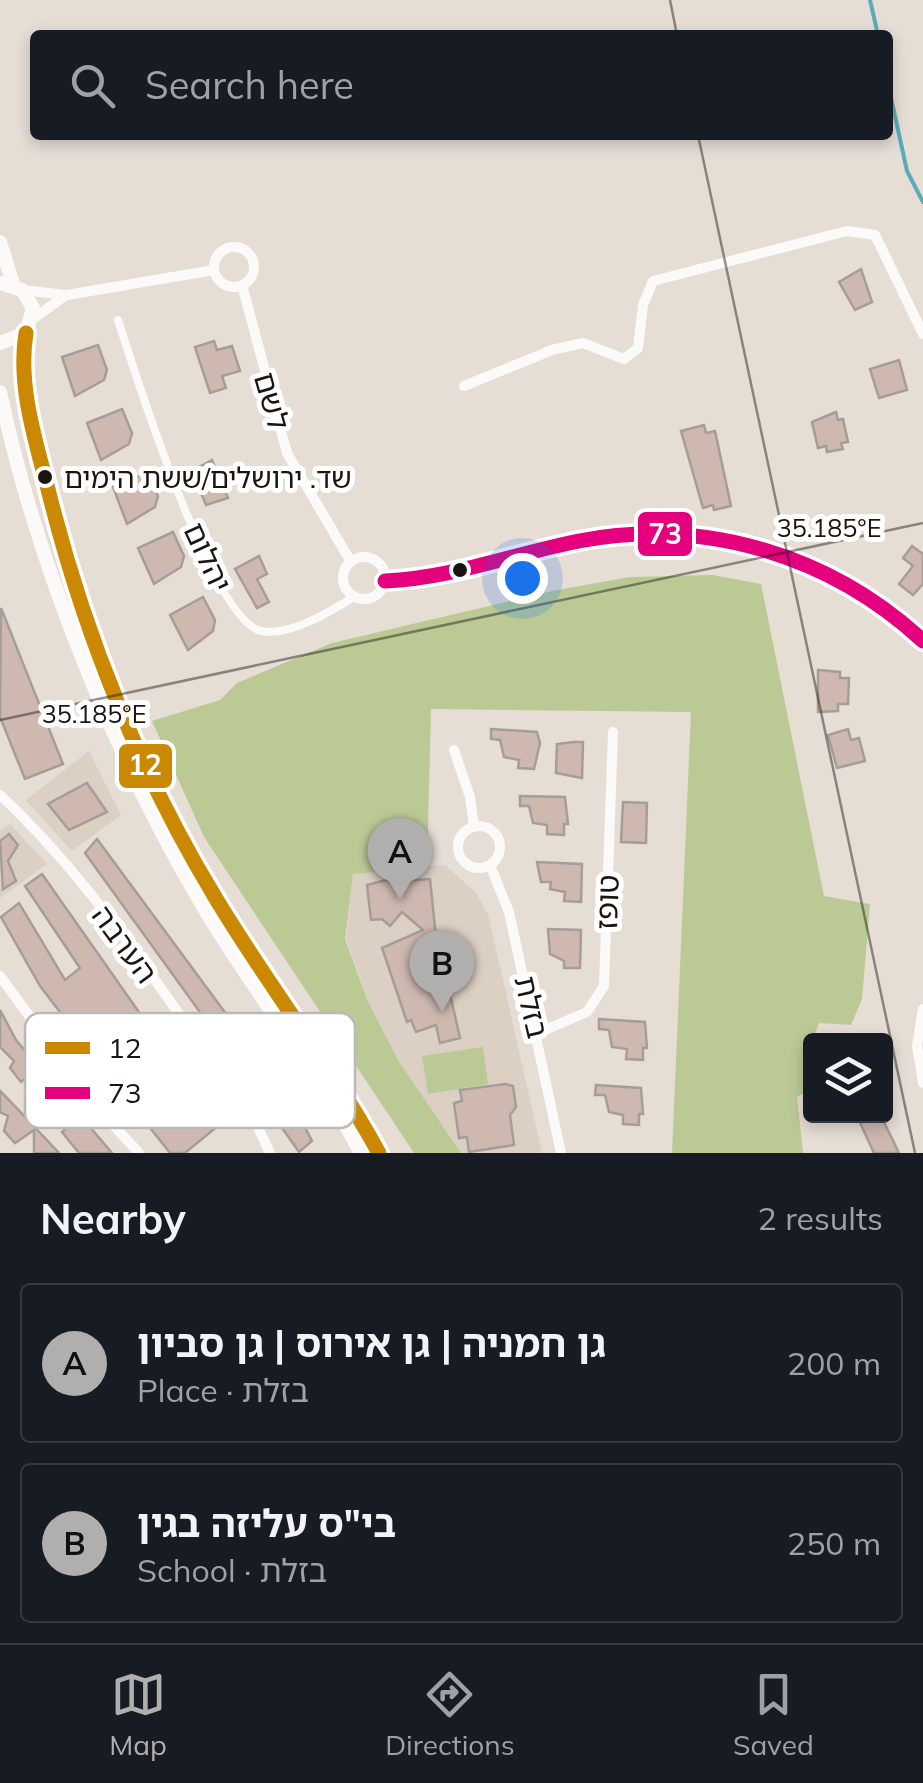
<!DOCTYPE html>
<html lang="en">
<head>
<meta charset="utf-8">
<style>
	:root { --surface:#171b24; --page:#20242c; --text:#f1f3f6; --muted:#9ea1a6; --line:#363941; --accent:#b1afae }
	body { margin:0; font-family:Mulish,"Noto Sans Hebrew",sans-serif; background:var(--page); color:var(--text) }
	.controls { position:absolute; right:30px; bottom:30px; display:grid; overflow:hidden; border-radius:10px; box-shadow:0 5px 15px #0003 }
	.controls button { width:90px; height:90px; display:grid; place-items:center; padding:0; border:0; border-bottom:2px solid var(--line); background:var(--surface); color:var(--text); font:50px sans-serif }
	.you { position:absolute; left:522px; top:578px; width:35px; height:35px; margin:-25px; border:8px solid #fff; border-radius:50%; background:#1a73e8; box-shadow:0 0 0 15px #1a73e833 }
	.badge { display:grid; place-items:center; width:65px; height:65px; border-radius:50%; background:var(--accent); color:#111; font-size:32px; font-weight:700 }
	.pin { position:absolute; translate:-50% -82px; filter:drop-shadow(0 2px 5px #0008) }
	.pin::after { content:''; position:absolute; top:52px; width:35px; height:30px; background:inherit; clip-path:polygon(0 0,100% 0,50% 100%) }
	.list { margin:0; padding:0; list-style:none }
	h2 { display:flex; justify-content:space-between; align-items:center; height:130px; margin:0; padding:0 40px; font-size:42px }
	h2 small { font-size:32px; font-weight:400; color:var(--muted) }
	.list li { display:grid; grid-template-columns:65px 1fr auto; gap:30px; align-items:center; box-sizing:border-box; height:160px; margin:0 20px 20px; padding:0 20px; border:2px solid var(--line); border-radius:10px }
	.list b { display:block; font-size:38px; white-space:nowrap }
	.list p { margin:0; font-size:32px; white-space:nowrap; color:var(--muted) }
	.list em { font-size:32px; font-style:normal; color:var(--muted) }
	.icon { flex:none; width:55px; height:55px; fill:none; stroke:currentColor; stroke-width:2; stroke-linecap:round; stroke-linejoin:round }
	.map { position:relative; flex:none; width:923px; height:1153px; overflow:hidden }
	.search { position:absolute; background:var(--surface); box-shadow:0 5px 15px #0003; left:30px; right:30px; top:30px; height:110px; display:flex; align-items:center; gap:25px; box-sizing:border-box; padding:0 35px; border-radius:10px; color:var(--muted); font-size:38px }
	.sheet { height:490px; background:var(--surface) }
	nav { display:flex; justify-content:space-around; align-items:center; box-sizing:border-box; height:140px; border-top:2px solid var(--line); background:var(--surface); font-size:28px; color:var(--muted) }
	nav a { display:grid; justify-items:center; gap:5px }
	nav .on { color:var(--accent) }
	.map>svg:first-child { display:block }
	.education { fill:#dccfc3 }
	.green { fill:#bbca95 }
	.lines { fill:none; stroke-linecap:round; stroke-linejoin:round }
	.stream { stroke:#58adb8; stroke-width:4 }
	.building { fill:#cfb8b0; stroke:#a59d98; stroke-width:2.5 }
	.pedestrian { stroke:#fbfaf9; stroke-width:8 }
	.minor { stroke:#fbfaf9; stroke-width:10 }
	.secondary { stroke:#fbfaf9; stroke-width:14 }
	.bus-1-casing { stroke:#fff; stroke-width:22 }
	.bus-2-casing { stroke:#fff; stroke-width:22 }
	.bus-1 { stroke:#cb8903; stroke-width:15 }
	.bus-2 { stroke:#e5007d; stroke-width:15 }
	.ticks { fill:none; stroke:#1b1511; stroke-width:2.5; stroke-opacity:0.45 }
	.bus-dot { fill:#1b1511; stroke:#fff; stroke-width:4 }
	.labels { text-anchor:middle; dominant-baseline:central; stroke-width:10; stroke-linejoin:round; paint-order:stroke }
	.bus-label { font-size:28px; fill:#1b1511; stroke:#fff; text-anchor:start }
	.street-label { font-size:30px; fill:#1b1511; stroke:#fff }
	.key { fill:#fff; stroke:#bbb9b8; stroke-width:2.5 }
	.key-label { font-size:28px; fill:#1b1511 }
	.ticks-label { font-size:25px; text-anchor:middle; fill:#1b1511; stroke:#fff; stroke-width:10; stroke-linejoin:round; paint-order:stroke }
	.line-badge { stroke:#fff; stroke-width:4 }
	.badge-label { font-size:28px; text-anchor:middle; font-weight:bold; fill:#fff }
</style>
</head>
<body>
<div class="map">
<svg width="923" height="1153" viewBox="0 0 923 1153">
	<rect width="100%" height="100%" fill="#e6ddd5"/>
	<g class="education">
		<path d="M89 751 121 815 72 851 26 800Z"/>
		<path d="M10 824 47 864 0 898V830Z"/>
		<path d="M445 865 476 893 488 914 542 1153H461L398 1060 367 998 346 939 353 874Z"/>
	</g>
	<g class="green">
		<path d="M713 575 761 584 824 896 870 904 862 999 851 1025 819 1023C811 1046 801 1064 810 1089L797 1097 803 1153H672L691 712 431 709 427 867 353 874 345 939 367 999 398 1060 461 1153H414L204 837 152 721 220 700 237 683 332 643 552 591 630 577Z"/>
		<path d="M483 1047 488 1084 428 1094 422 1056Z"/>
	</g>
	<g class="lines">
		<g class="stream">
			<path d="M870 0 878 35"/>
			<path d="M888 84 907 171 923 202"/>
		</g>
	</g>
	<g class="building">
		<path d="M861 269 872 302 855 310 839 282Z"/>
		<path d="M214 341 217 350 232 346 240 371 222 376 226 388 210 393 195 347Z"/>
		<path d="M98 345 107 370 104 380 75 396 62 357Z"/>
		<path d="M899 360 907 390 879 398 870 369Z"/>
		<path d="M122 409 132 433 129 444 101 460 87 423Z"/>
		<path d="M836 412 838 420 843 419 848 442 841 443 843 449 827 452 826 446 818 448 812 422Z"/>
		<path d="M704 425 706 433 715 431 731 506 714 510 713 505 703 508 681 431Z"/>
		<path d="M212 460 228 498 206 505 192 471Z"/>
		<path d="M148 472 158 496 155 507 127 524 113 487Z"/>
		<path d="M173 532 184 556 181 567 154 584 138 548Z"/>
		<path d="M912 546 923 554V584L913 595 899 584 913 566 903 558Z"/>
		<path d="M259 556 267 574 257 579 269 602 257 608 235 569Z"/>
		<path d="M203 597 215 620 213 631 188 650 170 615Z"/>
		<path d="M1 608 63 764 25 779 0 717Z"/>
		<path d="M818 670 840 672V678H849L848 704H838V711L818 712Z"/>
		<path d="M491 729 537 732 540 743 534 769 518 768 519 760 504 757 500 740 491 739Z"/>
		<path d="M848 729 851 740 859 738 865 761 837 768 828 735Z"/>
		<path d="M574 742H583L582 778 556 773 557 744Z"/>
		<path d="M87 783 107 812 69 830 48 804Z"/>
		<path d="M520 796 565 797 568 824H564V835L547 834V825L533 823 529 806H520Z"/>
		<path d="M623 802 647 803 646 843 621 842Z"/>
		<path d="M9 834 18 845 8 861 16 881 3 889 0 841Z"/>
		<path d="M97 839 266 1068 249 1080 85 853Z"/>
		<path d="M537 862 582 864 581 902 564 901 565 892 550 889 551 882H541Z"/>
		<path d="M42 874 141 1015 225 1120 185 1153H170L116 1085 40 986 1 917 19 903 65 980 80 968 25 886Z"/>
		<path d="M415 877V880L430 879 435 928 460 1038 440 1043 436 1025 416 1032 411 1020 407 1022 382 948 423 930 402 912 390 926 382 919 371 920 367 885 390 879 399 887 407 878Z"/>
		<path d="M548 929 581 930 580 968H564V961L550 954Z"/>
		<path d="M0 1010 16 1040 112 1153H79L62 1132 66 1128 54 1111 45 1112 26 1078 21 1082 10 1068 14 1061 0 1047Z"/>
		<path d="M599 1019 645 1022 647 1048H643V1060L626 1059 627 1049 612 1047 609 1030 599 1029Z"/>
		<path d="M274 1084 298 1114 312 1141 299 1152 261 1098Z"/>
		<path d="M505 1084 513 1086 516 1107 510 1115 514 1145 469 1152 467 1137 459 1138 454 1103 462 1101 460 1090Z"/>
		<path d="M596 1085 641 1088 643 1114H639V1125L623 1124V1115L609 1112 605 1095H595Z"/>
		<path d="M0 1091 11 1102 59 1153H34V1130L15 1143 4 1131 8 1116 0 1112Z"/>
		<path d="M857 1116H881L899 1153H874Z"/>
	</g>
	<g class="lines">
		<path class="pedestrian" d="M118 320C135 373 212 620 261 631 289 637 331 611 354 597"/>
		<g class="minor">
			<circle cx="234" cy="267" r="20"/>
			<path d="M242 285 287 453 351 562"/>
			<path d="M22 290 67 295 214 270"/>
			<path d="M33 319 66 295"/>
			<path d="M464 386 552 350 583 343 624 359 638 348 643 305 653 281 847 231 875 235 923 334"/>
			<circle cx="364" cy="578" r="21"/>
			<path d="M385 581C452 578 513 554 579 541 704 517 830 555 923 641"/>
			<path d="M454 750 470 797 474 827"/>
			<path d="M0 795C99 887 177 1014 257 1125L270 1153"/>
			<circle cx="479" cy="847" r="21"/>
			<path d="M490 865 509 912 561 1153"/>
			<path d="M0 976 93 1103 139 1153"/>
			<path d="M923 1009 917 1046 923 1083"/>
			<path d="M538 1033 587 1012 604 986 613 732"/>
		</g>
		<g class="secondary">
			<path d="M0 242 13 284"/>
			<path d="M0 283 22 290 33 308 26 333 0 343"/>
			<path d="M26 333C17 387 37 445 50 497 85 636 141 775 215 897 267 984 330 1064 379 1153"/>
			<path d="M0 392C36 562 114 756 202 905 252 989 315 1067 361 1153"/>
		</g>
		<defs>
			<path id="bus-1" d="M26 333C17 387 37 445 50 497 85 636 141 775 215 897 267 984 330 1064 379 1153"/>
			<path id="bus-2" d="M385 581C452 578 513 554 579 541 704 517 830 555 923 641"/>
		</defs>
		<use href="#bus-1" class="bus-1-casing"/>
		<use href="#bus-2" class="bus-2-casing"/>
		<use href="#bus-1" class="bus-1"/>
		<use href="#bus-2" class="bus-2"/>
	</g>
	<path class="ticks" d="M670 0 677 35M698 135 915 1153M0 720 923 523"/>
	<g class="bus-dot">
		<circle cx="45" cy="477" r="9"/>
		<circle cx="460" cy="570" r="9"/>
	</g>
	<g class="labels">
		<g class="bus-label">
			<text x="64" y="477">שד. ירושלים/ששת הימים</text>
		</g>
		<g class="street-label">
			<text transform="translate(272 401) rotate(74)">לשם</text>
			<text transform="translate(208 557) rotate(65)">יהלום</text>
			<text transform="translate(607 902) rotate(-88)">טופז</text>
			<text transform="translate(125 944) rotate(54)">הערבה</text>
			<text transform="translate(532 1007) rotate(77)">בזלת</text>
		</g>
	</g>
	<rect x="25" y="1013" width="330" height="115" rx="15" class="key"/>
	<rect x="45" y="1042" width="45" height="12" fill="#cb8903"/>
	<rect x="45" y="1087" width="45" height="12" fill="#e5007d"/>
	<g class="key-label">
		<text x="108" y="1058">12</text>
		<text x="108" y="1103">73</text>
	</g>
	<g class="ticks-label">
		<text x="829" y="537">35.185°E</text>
		<text x="94" y="723">35.185°E</text>
	</g>
	<g class="line-badge">
		<rect x="636" y="510" width="58" height="48" rx="10" fill="#e5007d"/>
		<rect x="117" y="742" width="57" height="48" rx="10" fill="#cb8903"/>
	</g>
	<g class="badge-label">
		<text x="665" y="544">73</text>
		<text x="145" y="775">12</text>
	</g>
</svg>
<div class="controls">
<button><svg class="icon" aria-label="layers" viewBox="0 0 24 24"><path d="M12 4l9 5-9 5-9-5zM3 14l9 5 9-5"/></svg></button>
</div>
<div class="you"></div>
<div class="pin badge" style="left:400px;top:900px">A</div>
<div class="pin badge" style="left:442px;top:1012px">B</div>
<div class="search"><svg class="icon" aria-label="search" viewBox="0 0 24 24"><circle cx="10" cy="10" r="6"/><path d="M15 15l6 6"/></svg>Search here</div>
</div>
<section class="sheet">
<h2>Nearby<small>2 results</small></h2>
<ul class="list">
<li><span class="badge">A</span><div><b>גן חמניה | גן אירוס | גן סביון</b><p>Place · בזלת</p></div><em>200 m</em></li>
<li><span class="badge">B</span><div><b>בי&quot;ס עליזה בגין</b><p>School · בזלת</p></div><em>250 m</em></li>
</ul>
</section>
<nav>
<a class="on"><svg class="icon" aria-label="map" viewBox="0 0 24 24"><path d="M3 6l6-2 6 2 6-2v14l-6 2-6-2-6 2zM9 4v14M15 6v14"/></svg>Map</a>
<a><svg class="icon" aria-label="directions" viewBox="0 0 24 24"><path d="M12 3l9 9-9 9-9-9zM9 14v-3h6M13 9l2 2-2 2"/></svg>Directions</a>
<a><svg class="icon" aria-label="saved" viewBox="0 0 24 24"><path d="M7 4h10v16l-5-4-5 4z"/></svg>Saved</a>
</nav>
</body>
</html>
